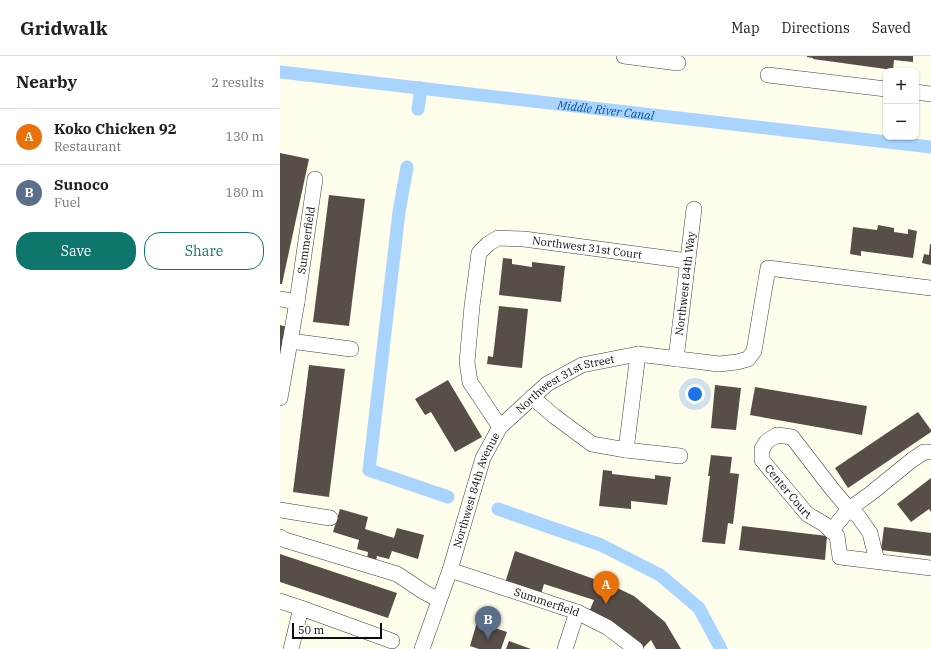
<!DOCTYPE html>
<html lang="en">
<head>
<meta charset="utf-8">
<style>
	:root { --surface:#fff; --page:#f2f2f2; --text:#202124; --muted:#757577; --line:#e0e0e0; --accent:#0f766e }
	body { margin:0; font-family:"IBM Plex Serif",serif; background:var(--page); color:var(--text) }
	.controls { position:absolute; right:12px; top:12px; display:grid; overflow:hidden; border-radius:8px; box-shadow:0 1px 3px #0004 }
	.controls button { width:36px; height:36px; display:grid; place-items:center; padding:0; border:0; border-bottom:1px solid var(--line); background:var(--surface); color:var(--text); font:20px sans-serif }
	.scale { position:absolute; left:12px; bottom:10px; width:90px; box-sizing:border-box; padding-left:4px; border:2px solid #0c0c0c; border-top:0; font-size:11px; line-height:14px; white-space:nowrap; color:#0c0c0c; -webkit-text-stroke:3px #fff; paint-order:stroke }
	.you { position:absolute; left:415px; top:338px; width:14px; height:14px; margin:-10px; border:3px solid #fff; border-radius:50%; background:#1a73e8; box-shadow:0 0 0 6px #1a73e833 }
	.badge { display:grid; place-items:center; width:26px; height:26px; border-radius:50%; background:var(--accent); color:#fff; font-size:13px; font-weight:700 }
	.pin { position:absolute; translate:-50% -33px; filter:drop-shadow(0 1px 2px #0008) }
	.pin::after { content:''; position:absolute; top:21px; width:14px; height:12px; background:inherit; clip-path:polygon(0 0,100% 0,50% 100%) }
	.list { margin:0; padding:0; list-style:none }
	h2 { display:flex; justify-content:space-between; align-items:center; height:52px; margin:0; padding:0 16px; font-size:17px }
	h2 small { font-size:13px; font-weight:400; color:var(--muted) }
	.list li { display:grid; grid-template-columns:26px 1fr auto; gap:12px; align-items:center; box-sizing:border-box; height:56px; padding:0 16px; border-top:1px solid var(--line) }
	.list b { display:block; font-size:15px; white-space:nowrap }
	.list p { margin:0; font-size:13px; white-space:nowrap; color:var(--muted) }
	.list em { font-size:13px; font-style:normal; color:var(--muted) }
	.actions { display:flex; gap:8px; padding:12px 16px }
	.actions a { flex:1; padding:9px 0; border:1px solid var(--accent); border-radius:16px; text-align:center; font-size:14px; color:var(--accent) }
	.actions .main { background:var(--accent); color:#fff }
	.map { position:relative; flex:none; width:651px; height:593px; overflow:hidden }
	header { display:flex; align-items:center; gap:24px; box-sizing:border-box; height:56px; padding:0 20px; background:var(--surface); border-bottom:1px solid var(--line) }
	header strong { font-size:19px }
	nav { display:flex; gap:22px; margin-inline-start:auto; font-size:14px }
	main { display:flex }
	aside { flex:1; background:var(--surface) }
	.map>svg:first-child { display:block }
	.lines { fill:none; stroke-linecap:round; stroke-linejoin:round }
	.canal { stroke:#a9d4fd; stroke-width:13 }
	.building { fill:#564e47 }
	.minor-casing { stroke:#3f3f3f; stroke-width:16 }
	.minor { stroke:#fff; stroke-width:15 }
	.labels { text-anchor:middle; dominant-baseline:central; stroke-width:4; stroke-linejoin:round; paint-order:stroke }
	.street-label { font-size:11px; fill:#0c0c0c; stroke:#fff }
	.water-label { font-size:12px; font-style:italic; fill:#0851aa; stroke:#fff }
</style>
</head>
<body>
<header>
<strong>Gridwalk</strong>
<nav><a>Map</a><a>Directions</a><a>Saved</a></nav>
</header>
<main>
<aside>
<h2>Nearby<small>2 results</small></h2>
<ul class="list">
<li><span class="badge" style="background:#e8710a">A</span><div><b>Koko Chicken 92</b><p>Restaurant</p></div><em>130 m</em></li>
<li><span class="badge" style="background:#5c6f8a">B</span><div><b>Sunoco</b><p>Fuel</p></div><em>180 m</em></li>
</ul>
<div class="actions"><a class="main">Save</a><a>Share</a></div>
</aside>
<div class="map">
<svg width="651" height="593" viewBox="0 0 651 593">
	<rect width="100%" height="100%" fill="#fffdeb"/>
	<g class="lines">
		<g class="canal">
			<path id="s1" d="M0 16 651 91"/>
			<path d="M138 53 141 32"/>
			<path d="M127 111 119 156 89 414 168 441"/>
			<path d="M218 453 321 489 380 519 419 552 441 593"/>
		</g>
	</g>
	<g class="building">
		<path d="M527 0H633V6L614 4 613 14 533 3V2L527 1Z"/>
		<path d="M0 97 29 103 2 228H0Z"/>
		<path d="M49 139 85 143 69 270 33 266Z"/>
		<path d="M598 169 614 172V176L628 178V173L637 175 633 202 581 195V200L570 198 573 171 597 174Z"/>
		<path d="M650 188H651V209L642 207 644 198 649 199Z"/>
		<path d="M223 202 232 203V208L252 211V206L285 210 281 246 219 239Z"/>
		<path d="M219 250 248 253 242 312 207 308 208 300 213 301Z"/>
		<path d="M0 269 7 271 1 295H0Z"/>
		<path d="M29 309 65 313 49 441 13 436Z"/>
		<path d="M168 324 202 381 175 396 151 356 145 359 135 343Z"/>
		<path d="M435 329 461 332 456 374 431 372Z"/>
		<path d="M475 331 587 350 582 379 470 359Z"/>
		<path d="M638 356 651 374V376L568 432 555 412Z"/>
		<path d="M431 399 452 401 450 417 459 418 453 468 448 467 445 488 422 486 430 420H428Z"/>
		<path d="M323 414 332 415V418L375 423V419L391 421 387 449 351 445V453L319 450Z"/>
		<path d="M651 422V456L649 453 631 466 617 448Z"/>
		<path d="M60 453 88 461 85 473 114 482 117 472 144 479 138 503 112 495 109 503 97 500 96 505 87 503 88 496 77 493 79 484 53 476Z"/>
		<path d="M462 470 547 480 545 504 459 494Z"/>
		<path d="M604 471 651 477V500L601 494Z"/>
		<path d="M235 495 331 529 354 540 385 566 401 593H376L371 584 363 592 309 556 314 544 264 528 261 538 225 527Z"/>
		<path d="M0 498 117 537 108 562 0 526Z"/>
		<path d="M197 566 227 576 221 593H199L190 590Z"/>
		<path d="M229 585 251 593H226Z"/>
	</g>
	<g class="lines">
		<defs>
			<g id="minor">
				<path d="M344 0 398 7"/>
				<path d="M488 19 606 33"/>
				<path d="M636 36 651 38"/>
				<path d="M0 243 17 246"/>
				<path d="M10 285 71 293"/>
				<path id="s2" d="M396 303 414 153"/>
				<path d="M252 341 274 360 312 388 346 394 400 400"/>
				<path id="s3" d="M0 342 17 246 35 123"/>
				<path id="s4" d="M220 371 267 328 302 309 358 298 439 308 457 306 468 303 474 295 488 212 651 232"/>
				<path d="M346 394 358 298"/>
				<path d="M0 454 50 462"/>
				<path d="M551 475 569 453 590 438 632 404 644 396H651"/>
				<path d="M0 481 5 484 117 518 144 536 159 544"/>
				<path id="s5" d="M597 505 590 477 578 460 569 453 552 433 512 381 497 379 487 385 482 393V404L527 458 544 468 557 480 560 501 651 512"/>
				<path id="s6" d="M170 514 297 556 327 571 356 593"/>
				<path d="M0 545 21 552"/>
				<path d="M11 593 21 552 112 585"/>
				<path id="s7" d="M142 593 170 514 203 402 220 371 190 326 187 306 192 250 199 197 208 188 218 182 244 183 408 205"/>
				<path d="M285 593 297 556"/>
			</g>
		</defs>
		<use href="#minor" class="minor-casing"/>
		<use href="#minor" class="minor"/>
	</g>
	<g class="labels">
		<g class="street-label">
			<text stroke="none"><textPath href="#s3" startOffset="160">Summerfield</textPath></text>
			<text stroke="none"><textPath href="#s7" startOffset="534">Northwest 31st Court</textPath></text>
			<text stroke="none"><textPath href="#s2" startOffset="76">Northwest 84th Way</textPath></text>
			<text stroke="none"><textPath href="#s4" startOffset="80">Northwest 31st Street</textPath></text>
			<text stroke="none"><textPath href="#s7" startOffset="168">Northwest 84th Avenue</textPath></text>
			<text stroke="none"><textPath href="#s5" startOffset="241">Center Court</textPath></text>
			<text stroke="none"><textPath href="#s6" startOffset="102">Summerfield</textPath></text>
		</g>
		<g class="water-label">
			<text stroke="none"><textPath href="#s1" startOffset="328">Middle River Canal</textPath></text>
		</g>
	</g>
</svg>
<div class="controls">
<button>+</button>
<button>−</button>
</div>
<div class="scale">50 m</div>
<div class="you"></div>
<div class="pin badge" style="left:326px;top:548px;background:#e8710a">A</div>
<div class="pin badge" style="left:208px;top:583px;background:#5c6f8a">B</div>
</div>
</main>
</body>
</html>
